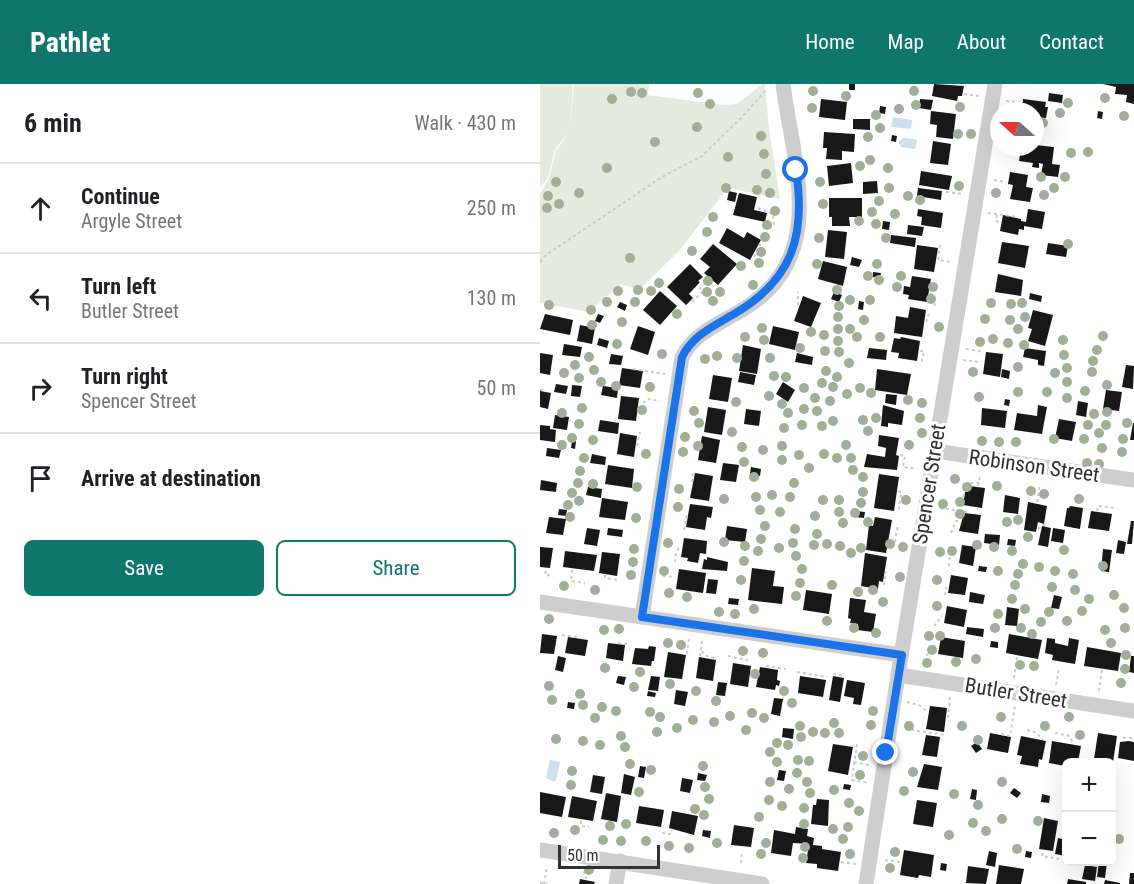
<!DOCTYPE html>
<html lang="en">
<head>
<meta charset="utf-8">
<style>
	:root { --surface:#fff; --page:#f2f2f2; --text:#202124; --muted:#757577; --line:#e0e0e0; --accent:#0f766e }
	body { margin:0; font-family:"Roboto Condensed",sans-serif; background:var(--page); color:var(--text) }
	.controls { position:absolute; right:18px; bottom:18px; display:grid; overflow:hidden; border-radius:9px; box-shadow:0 6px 24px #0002 }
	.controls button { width:54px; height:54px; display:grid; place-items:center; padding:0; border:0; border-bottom:2px solid var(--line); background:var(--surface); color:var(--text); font:30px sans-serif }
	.compass { position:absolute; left:450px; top:18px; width:54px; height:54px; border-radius:50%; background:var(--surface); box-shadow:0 6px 24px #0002; rotate:291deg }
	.scale { position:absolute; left:18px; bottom:15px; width:102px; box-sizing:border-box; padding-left:6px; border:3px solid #313131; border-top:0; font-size:16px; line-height:21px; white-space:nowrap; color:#313131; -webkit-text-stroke:4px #fff; paint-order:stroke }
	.stop { position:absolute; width:18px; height:18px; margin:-14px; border:4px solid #1a73e8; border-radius:50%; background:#fff }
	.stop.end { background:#1a73e8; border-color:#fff; box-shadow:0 2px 6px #0008 }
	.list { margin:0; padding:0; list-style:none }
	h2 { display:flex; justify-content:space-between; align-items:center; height:78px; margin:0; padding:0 24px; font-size:26px }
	h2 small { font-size:20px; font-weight:400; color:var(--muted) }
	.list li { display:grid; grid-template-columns:39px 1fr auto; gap:18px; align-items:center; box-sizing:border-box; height:90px; padding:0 24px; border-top:2px solid var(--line) }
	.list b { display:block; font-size:22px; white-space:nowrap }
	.list p { margin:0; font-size:20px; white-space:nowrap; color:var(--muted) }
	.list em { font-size:20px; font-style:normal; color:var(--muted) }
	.actions { display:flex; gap:12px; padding:18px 24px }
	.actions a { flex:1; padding:14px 0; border:2px solid var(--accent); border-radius:9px; text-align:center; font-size:21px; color:var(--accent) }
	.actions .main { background:var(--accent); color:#fff }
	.icon { flex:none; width:33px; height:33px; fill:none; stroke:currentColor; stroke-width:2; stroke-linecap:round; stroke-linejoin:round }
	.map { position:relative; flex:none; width:594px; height:800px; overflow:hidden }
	header { display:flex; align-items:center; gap:36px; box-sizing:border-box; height:84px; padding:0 30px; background:var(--accent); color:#fff }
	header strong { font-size:28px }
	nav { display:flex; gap:33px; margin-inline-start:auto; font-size:21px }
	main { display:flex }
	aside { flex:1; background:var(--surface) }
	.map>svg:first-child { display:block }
	.green { fill:#e4eadd }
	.water { fill:#cce0ed }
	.building { fill:#181818 }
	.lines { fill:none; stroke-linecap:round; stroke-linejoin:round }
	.path { stroke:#cbcbcb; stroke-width:2; stroke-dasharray:3 3; stroke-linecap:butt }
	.street { stroke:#cecece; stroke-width:15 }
	.tree { fill:#a0af95 }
	.route { stroke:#1a73e8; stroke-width:8 }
	.labels { text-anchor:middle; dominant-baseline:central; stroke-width:6; stroke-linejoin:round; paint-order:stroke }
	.street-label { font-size:21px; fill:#313131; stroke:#fff }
</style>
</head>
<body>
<header>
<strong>Pathlet</strong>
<nav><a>Home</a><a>Map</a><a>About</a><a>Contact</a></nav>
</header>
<main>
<aside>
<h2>6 min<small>Walk · 430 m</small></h2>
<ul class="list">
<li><svg class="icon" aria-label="ahead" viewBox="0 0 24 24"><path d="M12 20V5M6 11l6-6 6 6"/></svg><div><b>Continue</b><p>Argyle Street</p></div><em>250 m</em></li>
<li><svg class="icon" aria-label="left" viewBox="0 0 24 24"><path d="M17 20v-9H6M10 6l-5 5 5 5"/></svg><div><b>Turn left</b><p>Butler Street</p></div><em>130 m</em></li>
<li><svg class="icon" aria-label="right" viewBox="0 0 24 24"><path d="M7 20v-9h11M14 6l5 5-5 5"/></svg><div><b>Turn right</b><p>Spencer Street</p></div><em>50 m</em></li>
<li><svg class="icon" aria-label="arrive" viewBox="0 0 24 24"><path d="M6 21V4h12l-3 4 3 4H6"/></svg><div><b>Arrive at destination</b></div></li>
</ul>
<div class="actions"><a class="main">Save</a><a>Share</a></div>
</aside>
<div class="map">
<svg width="594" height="800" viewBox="0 0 594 800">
	<rect width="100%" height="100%" fill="#fff"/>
	<path class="green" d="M0 0H33L30 44 34 0H109L108 11 184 21 197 20 222 0H225L229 45 240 115 188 104 139 167 99 206 81 200 49 228 0 219V110L9 94 16 67 30 47 15 66 8 94 0 103Z"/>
	<g class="water">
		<path d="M353 33 372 36 371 45 351 43Z"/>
		<path d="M363 54 375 55 377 57 376 63 374 65 361 63 359 58Z"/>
		<path d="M10 676 20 678 16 696 14 698 6 694Z"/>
	</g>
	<g class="building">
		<rect x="309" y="0" width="6" height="6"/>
		<path d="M394 0 424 2 422 12H418L417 17 392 12Z"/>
		<path d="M563 0H594V20L586 18 587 11 575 10 576 3Z"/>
		<path d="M509 9 523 11 522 19 508 17Z"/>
		<path d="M281 15 307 18 305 36 279 33Z"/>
		<path d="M380 15 393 16 391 26 379 24Z"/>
		<path d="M483 15 506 18 505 23H508L506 34 495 33V27H482Z"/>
		<path d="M340 22 346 23 345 30 339 29Z"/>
		<path d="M391 27 416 30 413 55 396 53 397 41 390 40Z"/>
		<path d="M558 27 563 28 562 35 557 34Z"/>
		<path d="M313 35H330V46L313 45Z"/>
		<path d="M284 48 315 50 314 68 302 67V76L286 75 287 64H283Z"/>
		<path d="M352 51 357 52 356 58 351 57Z"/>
		<path d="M393 57 411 60 408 81 390 79Z"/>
		<path d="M495 61 514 63 512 80 520 81 518 93 501 91 503 80 499 79V84L492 83 493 79 479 77 481 63H495Z"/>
		<path d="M311 79 313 99 289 102 287 82Z"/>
		<path d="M381 87 412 92 409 106 379 101Z"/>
		<path d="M470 88 488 91 486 103 493 104 490 118 470 115 473 101 468 100Z"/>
		<path d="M337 97 338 109 323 110V98Z"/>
		<path d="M378 104 402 107 401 116 377 112Z"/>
		<path d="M189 107 197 109 195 118 187 116Z"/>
		<path d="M199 109 217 113 214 126 227 129 225 138 193 131Z"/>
		<path d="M289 114H322V133H309L310 142H292V133H289Z"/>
		<path d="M378 125 403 129 401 144 381 141 382 133 377 132Z"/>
		<path d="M488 125 505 128 502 145 484 142V146L479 145 478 151 460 147 463 131 481 135V137L486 138Z"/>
		<path d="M343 137 350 138 349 146 342 145Z"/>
		<path d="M368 141 384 143 382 152 367 150Z"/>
		<path d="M187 144 204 154 207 148 221 156 210 176 179 159Z"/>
		<path d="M288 146 307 148 304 175 285 173Z"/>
		<path d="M351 151 376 154 375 163 350 159Z"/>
		<path d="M462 158 489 162 485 184 458 179Z"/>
		<path d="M508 159 528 162 526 173 506 170Z"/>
		<path d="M173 160 197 180 178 201 164 189 170 183 160 175Z"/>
		<path d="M377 161 398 164 394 188 374 185Z"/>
		<path d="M312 173 322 176 319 183 310 181Z"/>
		<path d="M283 177 307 183 303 202 278 195Z"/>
		<path d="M150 180 163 193 158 197 160 198 149 210 153 214 146 221 127 203Z"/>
		<path d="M333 188 341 189 340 194 333 193Z"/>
		<path d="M458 190 483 196 481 212 455 208Z"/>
		<path d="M372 192 391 195 387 218 368 215 369 211 363 210 364 202 370 203Z"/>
		<path d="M120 207 137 222 120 241 103 226Z"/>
		<path d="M294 208 302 211 299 218 291 215Z"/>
		<path d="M490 209 502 212 501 218 489 215Z"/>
		<path d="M263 212 281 219 271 243 254 237Z"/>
		<path d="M319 217 324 218 323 226 318 225Z"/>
		<path d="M80 218 87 221 85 227 77 223Z"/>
		<path d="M370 223 386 226 382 253 354 249 356 232 368 234Z"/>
		<path d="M493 226 513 231 505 262 488 257 492 245 488 244Z"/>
		<path d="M5 230 33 236 30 251 0 245Z"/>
		<path d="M58 230 64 232 60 239 55 237Z"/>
		<path d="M40 241 55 244 52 260 37 257Z"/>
		<path d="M98 242 115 248 108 271 90 265Z"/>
		<path d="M233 242 259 248 255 266 229 260Z"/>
		<path d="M361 253 380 257 377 277 358 274 359 269 351 268 354 254 360 255Z"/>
		<path d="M59 254 69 257 67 264 57 261Z"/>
		<path d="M24 260 42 263 40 273 22 271Z"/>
		<path d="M203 261 221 265 217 290 199 287Z"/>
		<path d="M329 264 347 266 346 276 327 274Z"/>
		<path d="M485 264 506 267 504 282 498 281V276L483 273Z"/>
		<path d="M446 268 463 270 460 293 443 290Z"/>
		<path d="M0 269 13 271 10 291 0 289Z"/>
		<path d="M257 269 273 273 272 281 255 278Z"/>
		<path d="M71 270 83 272 81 281 69 280Z"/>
		<path d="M586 281 594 282 593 305 582 303Z"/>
		<path d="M82 284 103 287 100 304 79 301Z"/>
		<path d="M337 285 371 290 367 311 335 306Z"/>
		<path d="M462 285 470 287 469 295 461 293Z"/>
		<path d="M200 288 216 291 214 301 198 298Z"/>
		<path d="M173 291 192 294 188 318 169 315Z"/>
		<path d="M243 298 255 306 248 318 236 310Z"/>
		<path d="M16 300 28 302 26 310 14 308Z"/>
		<path d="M32 301 42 302 40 313 31 312Z"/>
		<path d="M63 302 78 304 77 314 61 311Z"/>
		<path d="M566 306 582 308 579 327 563 325Z"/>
		<path d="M0 307 11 309 8 325 0 323Z"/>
		<path d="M346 310 357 311 356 321 345 319Z"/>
		<path d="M81 312 99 314 96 337 78 335Z"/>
		<path d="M465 315 470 316 469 322 464 321Z"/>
		<path d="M538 317 548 319 546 333 536 331Z"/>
		<path d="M343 321 364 327 362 341 348 339V343L341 342Z"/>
		<path d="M498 321 507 323 502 350 474 346 477 329 497 332Z"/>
		<path d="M168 323 186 326 182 351 164 348Z"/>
		<path d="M442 324 467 327 465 344 441 341Z"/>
		<path d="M206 325 221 327 219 342 204 340Z"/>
		<path d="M15 331 29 333 27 346 13 344Z"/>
		<path d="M519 335 536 338 532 357 515 354Z"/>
		<path d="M60 336 79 339 78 350 58 347Z"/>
		<path d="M593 339H594V356H590Z"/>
		<path d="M0 341 10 342V345L16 346 15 358 0 356Z"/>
		<path d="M80 349 97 352 94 373 77 370Z"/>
		<path d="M339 351 359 354 356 371 359 372 357 386 324 383 327 370 345 373 346 364 338 362Z"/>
		<path d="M162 352 180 356 176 379 158 376Z"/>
		<path d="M32 357H36L35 365 31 364Z"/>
		<path d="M7 364 21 366 19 374 6 372Z"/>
		<path d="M52 370 66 373 65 381 50 379Z"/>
		<path d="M183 379 199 381 196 398 180 396Z"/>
		<path d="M68 381 94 385 92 404 65 400Z"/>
		<path d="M211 383 221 385 220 392 210 390Z"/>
		<path d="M155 389 173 392 169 417 150 414Z"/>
		<path d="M339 390 359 393 354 427 334 424Z"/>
		<path d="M1 396 17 399 16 408 0 406Z"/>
		<path d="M429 402 445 404 442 424 423 421 425 408H428Z"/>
		<path d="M48 403 62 405 61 414 46 411Z"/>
		<path d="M465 411 480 414 478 430 463 428Z"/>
		<path d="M62 414 88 418 85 436 59 433Z"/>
		<path d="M488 418 507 422 504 440 498 438 496 448 484 446Z"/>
		<path d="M150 420 173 423 171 434 167 433 165 446 146 443Z"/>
		<path d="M530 422 543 424 540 445 524 442 527 424H529Z"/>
		<path d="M19 425 27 426 26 432 18 431Z"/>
		<path d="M316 427 325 428 324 434 315 433Z"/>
		<path d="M551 427 572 430 569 447 548 444Z"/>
		<path d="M424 429 441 431 438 450 419 447Z"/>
		<path d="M9 433 26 435 23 451 6 449Z"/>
		<path d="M335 433 352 436 346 469 326 466 329 441 333 442Z"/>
		<path d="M591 437H594L592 460H587Z"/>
		<path d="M187 442 207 445 205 458 185 456Z"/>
		<path d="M502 442 511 444 508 463 498 461Z"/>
		<path d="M47 444 60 446 57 462 44 460Z"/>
		<path d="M68 444 83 446 82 453 67 451Z"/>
		<path d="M513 444 525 446 523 459 511 457Z"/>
		<path d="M445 450 460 451 459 461 444 459Z"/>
		<path d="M144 454 167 457 166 470 160 469 158 479 147 477 148 474 141 473Z"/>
		<path d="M468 455 476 456 475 462 467 461Z"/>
		<path d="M578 456 586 458 584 470 576 469Z"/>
		<path d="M422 461 436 463 433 482 419 479Z"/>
		<path d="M0 463 13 464 10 484 0 483Z"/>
		<path d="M563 465 572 466 569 488 561 487Z"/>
		<path d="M25 467 57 471 54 487 23 483Z"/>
		<path d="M62 468 80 470 77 492 59 489Z"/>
		<path d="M325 469 347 473 343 498 339 497 338 505 321 502Z"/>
		<path d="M167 473 188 478 187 487 162 485 164 475 167 476Z"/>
		<path d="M439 482 447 483 446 488 438 487Z"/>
		<path d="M212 484 235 487 233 502 244 503 242 520 208 516Z"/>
		<path d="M139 485 166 489 163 509 136 505Z"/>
		<path d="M411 491 428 494 425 511 408 509Z"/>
		<path d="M168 495 178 496 176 510 166 509Z"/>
		<path d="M266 506 292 510 289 530 263 526Z"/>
		<path d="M430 508 445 511 443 520 429 518Z"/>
		<path d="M514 511 522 513 519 525 511 524Z"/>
		<path d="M189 514 199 515 198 521 188 520Z"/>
		<path d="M310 514 326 516 324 528 336 530 333 548 317 546 318 540 310 539 311 535 308 534Z"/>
		<path d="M407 522 427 526 424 543 404 539Z"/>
		<path d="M467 523 479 525 477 542 465 541Z"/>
		<path d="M427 543 444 545 443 553 426 550Z"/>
		<path d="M2 550 17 552 14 570 0 569Z"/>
		<path d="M469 550 502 556 498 575 466 569Z"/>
		<path d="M28 553 48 556 45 572 25 569Z"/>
		<path d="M401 553 425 557 423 574 398 570Z"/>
		<path d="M507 554 515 555V559L528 562 529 554 539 556 535 580 512 576 513 571 505 569Z"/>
		<path d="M451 557 458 558V564L450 563Z"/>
		<path d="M68 559 85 561 83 577 66 574Z"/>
		<path d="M109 562 116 563 114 577H112L111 582 92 580 95 564 108 565Z"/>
		<path d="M547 563 581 569 578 587 544 582Z"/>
		<path d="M128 568 146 571 142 595 124 593Z"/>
		<path d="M18 572 26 574 23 588 15 586Z"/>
		<path d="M591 572H594V589L589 588Z"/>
		<path d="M159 573 176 576 173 597 156 594Z"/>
		<path d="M193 579 211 582 208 603 190 600Z"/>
		<path d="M220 583 238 586 237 596 240 597 239 602 236 601 235 606 216 603Z"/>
		<path d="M78 592 86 593 84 601 76 599Z"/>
		<path d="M111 592 120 593 118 607 108 606Z"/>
		<path d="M260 592 286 596 283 613 258 609Z"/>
		<path d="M293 592 304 594 300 618 289 616Z"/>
		<path d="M307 596 325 599 321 621 313 620 314 614 304 612Z"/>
		<path d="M178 598 187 599 185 612 176 611Z"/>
		<path d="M136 606 148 608 145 622 134 620Z"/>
		<path d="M108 607 116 609 115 613 107 612Z"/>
		<path d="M234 614 243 615 240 632 231 630Z"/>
		<path d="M28 618 35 619 34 625 27 624Z"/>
		<path d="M390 622 407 624 404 648 386 645Z"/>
		<path d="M243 644 254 645 253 655 242 653Z"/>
		<path d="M450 649 471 653 468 669 447 665Z"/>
		<path d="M558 649 577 652 573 678 554 675Z"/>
		<path d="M386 651 400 653 397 673 382 671Z"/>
		<path d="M481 652 506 657 502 676 499 675 498 683 480 680 482 672 477 671Z"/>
		<path d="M512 657 541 662 538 678 526 677 525 682 509 679Z"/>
		<path d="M588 657 594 658V677L578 674 580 658Z"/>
		<path d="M437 658 442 665 436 669 431 662Z"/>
		<path d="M293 660 313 663 308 691 288 687Z"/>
		<path d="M384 680 402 683 398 706 377 703Z"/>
		<path d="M100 682 106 683 104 694 98 693Z"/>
		<path d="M239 686 246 687 244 697 237 696Z"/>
		<path d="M158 689 167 691 165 697 157 696Z"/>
		<path d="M84 690 95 693 91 711 81 709Z"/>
		<path d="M53 691 65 693 62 710 50 708Z"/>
		<path d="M142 694 153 696 150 709 140 707Z"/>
		<path d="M304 700 311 701 310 706 303 705Z"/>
		<path d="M474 704 481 709 477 714 470 709Z"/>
		<path d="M432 705 437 706 436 716 430 715Z"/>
		<path d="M0 708 26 713 22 733 0 729Z"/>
		<path d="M66 709 81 712 77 738 61 735Z"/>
		<path d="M502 710 510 712 509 719 501 718Z"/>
		<path d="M32 712 57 717 53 737 28 733Z"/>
		<path d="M277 715 289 716 288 742 271 740 273 721H276Z"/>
		<path d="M377 716 397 719 393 743 373 740Z"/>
		<path d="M99 722 124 726 121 743 96 739Z"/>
		<path d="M132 727 158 732 154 751 129 744Z"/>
		<path d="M504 734 518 737 513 767 499 765Z"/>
		<path d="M194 741 214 744 211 763 191 761Z"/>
		<path d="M256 743 268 745 267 752 274 754 273 761 282 762V765L301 768 298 787 277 784V780L266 779 269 760 253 759 251 772 231 769 234 746 255 750Z"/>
		<path d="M163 746 171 747 170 754 162 752Z"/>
		<path d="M518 754 526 756V772L515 770Z"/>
		<path d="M364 766 394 771 391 793 379 791 378 794 360 791Z"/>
		<path d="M449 767 457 769 455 783 446 781Z"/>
		<path d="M486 767 492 768 491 774 485 773Z"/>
		<path d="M559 778H567L565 794 557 793Z"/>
		<path d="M401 779 407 780 406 787 400 786Z"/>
		<path d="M459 781 484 785 481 800H456Z"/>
		<path d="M545 781 557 783 555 797 542 795Z"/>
		<path d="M428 782 449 785 446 800 426 799Z"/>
		<path d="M590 789H594V800H589Z"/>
		<path d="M40 795 55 798 54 800H39Z"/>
		<path d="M528 795 546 798V800H527Z"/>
		<path d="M565 796 580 799V800H564Z"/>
	</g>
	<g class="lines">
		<g class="path">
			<path d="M424 10 439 12"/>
			<path d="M466 17 481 19"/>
			<path d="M454 96 466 98"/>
			<path d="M406 108 424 110"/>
			<path d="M218 124 233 130 234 142"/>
			<path d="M448 129 478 133"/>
			<path d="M457 131 456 137 459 138"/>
			<path d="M400 161 398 176 412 178"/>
			<path d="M214 173 221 159"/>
			<path d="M0 178 6 171 122 93 162 72 203 32 226 6"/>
			<path d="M390 209 393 211 395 222"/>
			<path d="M152 218 163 207 158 203"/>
			<path d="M258 221V208"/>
			<path d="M386 238 389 230"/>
			<path d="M426 265 444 268"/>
			<path d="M380 267H384L381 280"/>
			<path d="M423 276 438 278"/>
			<path d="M93 285 125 290"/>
			<path d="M0 306H5"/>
			<path d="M103 319 108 315 120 317"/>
			<path d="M97 362 100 348"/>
			<path d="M360 371 365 372 363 383 377 385"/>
			<path d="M152 398 153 387"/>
			<path d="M438 402 440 391"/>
			<path d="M358 407 361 408 359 426"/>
			<path d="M497 418 500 400"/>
			<path d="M422 419 426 400 439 398"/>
			<path d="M400 424 427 428"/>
			<path d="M557 427 558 422 575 424"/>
			<path d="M498 445 503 441 509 440"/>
			<path d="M144 446 147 430"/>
			<path d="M411 449 416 437H419"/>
			<path d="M349 457 355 458 358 440"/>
			<path d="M135 478 136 468 139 464"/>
			<path d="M409 482 410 470"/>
			<path d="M32 486 31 497 45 499"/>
			<path d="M6 487 5 491 13 492"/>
			<path d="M65 491V494L79 496"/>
			<path d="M123 492 135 493"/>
			<path d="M344 501 346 488"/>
			<path d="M405 511 406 503"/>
			<path d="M394 542 402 532"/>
			<path d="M22 551 37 553"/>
			<path d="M78 559 87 560"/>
			<path d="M162 567 164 571 174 574"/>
			<path d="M147 570 149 555"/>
			<path d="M160 572 162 557"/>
			<path d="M188 572 207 576 206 580"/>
			<path d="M387 572 389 565 398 561"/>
			<path d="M226 582 246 585"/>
			<path d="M257 588 287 593"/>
			<path d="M293 590 304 592"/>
			<path d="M474 594 477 573"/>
			<path d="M516 601 519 584"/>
			<path d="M559 607 562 586"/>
			<path d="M367 618 379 621 388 628"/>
			<path d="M408 634 410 613"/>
			<path d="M365 645 406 651"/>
			<path d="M487 646 495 648 503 655"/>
			<path d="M515 649 530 652 533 660"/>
			<path d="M461 650 470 652 475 622"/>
			<path d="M583 654H594"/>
			<path d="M317 660 312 696 329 699"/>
			<path d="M314 678 329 681"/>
			<path d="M41 737V742L49 743"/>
			<path d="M122 749 131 750 132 746"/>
			<path d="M503 769 502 772 519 775"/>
			<path d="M345 776 360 778"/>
			<path d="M301 778 316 780"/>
			<path d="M201 779 202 767"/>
			<path d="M44 787 46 795"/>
			<path d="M0 799 7 800"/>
			<path d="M4 800 7 782"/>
		</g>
		<g class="street">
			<path d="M395 367 594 396"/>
			<path d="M0 518 361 571"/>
			<path d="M102 533 142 273C157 244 189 237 214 218 287 165 252 74 243 0"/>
			<path d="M358 591 594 627"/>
			<path d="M0 766 222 800"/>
			<path d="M76 800 80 777"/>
			<path d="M326 800 358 591 455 0"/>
		</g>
	</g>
	<g class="tree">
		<circle cx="273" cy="7" r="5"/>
		<circle cx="374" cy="7" r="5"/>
		<circle cx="91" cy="8" r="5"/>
		<circle cx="102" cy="9" r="5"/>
		<circle cx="158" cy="9" r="5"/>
		<circle cx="306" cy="12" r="5"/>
		<circle cx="565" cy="14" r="5"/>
		<circle cx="72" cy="15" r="5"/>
		<circle cx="528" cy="19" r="5"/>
		<circle cx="170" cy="20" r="5"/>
		<circle cx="376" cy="21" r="5"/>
		<circle cx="420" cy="23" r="5"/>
		<circle cx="272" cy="24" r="5"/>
		<circle cx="359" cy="25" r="5"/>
		<circle cx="520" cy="29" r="5"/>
		<circle cx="336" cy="31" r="5"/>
		<circle cx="584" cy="32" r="5"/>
		<circle cx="503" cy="39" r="5"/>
		<circle cx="157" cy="43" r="5"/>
		<circle cx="340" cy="44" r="5"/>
		<circle cx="418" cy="50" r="5"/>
		<circle cx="431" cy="50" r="5"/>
		<circle cx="221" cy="52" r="5"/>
		<circle cx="328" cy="53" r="5"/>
		<circle cx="115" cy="58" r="5"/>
		<circle cx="548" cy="68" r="5"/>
		<circle cx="531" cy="69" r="5"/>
		<circle cx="224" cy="70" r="5"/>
		<circle cx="188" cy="73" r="5"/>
		<circle cx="330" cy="76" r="5"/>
		<circle cx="320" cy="82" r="5"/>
		<circle cx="67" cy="84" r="5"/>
		<circle cx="348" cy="84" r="5"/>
		<circle cx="226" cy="90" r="5"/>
		<circle cx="501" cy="93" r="5"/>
		<circle cx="525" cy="93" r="5"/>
		<circle cx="16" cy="98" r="5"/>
		<circle cx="280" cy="98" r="5"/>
		<circle cx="419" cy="102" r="5"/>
		<circle cx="186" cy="104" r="5"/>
		<circle cx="349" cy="104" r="5"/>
		<circle cx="514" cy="104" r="5"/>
		<circle cx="217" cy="106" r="5"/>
		<circle cx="39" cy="109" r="5"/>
		<circle cx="230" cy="109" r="5"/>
		<circle cx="456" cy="109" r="5"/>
		<circle cx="504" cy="111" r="5"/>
		<circle cx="8" cy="112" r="5"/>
		<circle cx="368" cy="112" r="5"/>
		<circle cx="380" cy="116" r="5"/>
		<circle cx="339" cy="117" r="5"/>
		<circle cx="19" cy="120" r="5"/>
		<circle cx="283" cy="120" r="5"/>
		<circle cx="7" cy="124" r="5"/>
		<circle cx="235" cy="127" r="5"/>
		<circle cx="332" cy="128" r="5"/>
		<circle cx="355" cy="130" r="5"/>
		<circle cx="173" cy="133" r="5"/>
		<circle cx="319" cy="137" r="5"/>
		<circle cx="336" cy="140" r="5"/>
		<circle cx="227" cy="141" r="5"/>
		<circle cx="167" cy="148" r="5"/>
		<circle cx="225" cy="153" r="5"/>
		<circle cx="279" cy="154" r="5"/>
		<circle cx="346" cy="154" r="5"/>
		<circle cx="528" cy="160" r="5"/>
		<circle cx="152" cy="167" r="5"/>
		<circle cx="221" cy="168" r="5"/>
		<circle cx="90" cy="174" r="5"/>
		<circle cx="219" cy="179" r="5"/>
		<circle cx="277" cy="180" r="5"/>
		<circle cx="337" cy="180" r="5"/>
		<circle cx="201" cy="182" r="5"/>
		<circle cx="328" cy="192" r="5"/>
		<circle cx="361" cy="192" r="5"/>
		<circle cx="339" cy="196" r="5"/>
		<circle cx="168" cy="197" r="5"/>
		<circle cx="119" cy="199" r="5"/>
		<circle cx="213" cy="201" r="5"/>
		<circle cx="357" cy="203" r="5"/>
		<circle cx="393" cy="203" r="5"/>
		<circle cx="98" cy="206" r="5"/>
		<circle cx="297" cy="206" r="5"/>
		<circle cx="78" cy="207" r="5"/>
		<circle cx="111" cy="207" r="5"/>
		<circle cx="167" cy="208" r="5"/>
		<circle cx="180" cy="208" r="5"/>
		<circle cx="391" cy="215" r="5"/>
		<circle cx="310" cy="216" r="5"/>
		<circle cx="330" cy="216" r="5"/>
		<circle cx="173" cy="217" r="5"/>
		<circle cx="67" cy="218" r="5"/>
		<circle cx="95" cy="218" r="5"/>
		<circle cx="451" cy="219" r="5"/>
		<circle cx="482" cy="219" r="5"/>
		<circle cx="471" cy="220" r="5"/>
		<circle cx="9" cy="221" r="5"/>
		<circle cx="299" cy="222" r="5"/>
		<circle cx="51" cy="226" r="5"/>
		<circle cx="137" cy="230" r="5"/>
		<circle cx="298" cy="233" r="5"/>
		<circle cx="485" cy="233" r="5"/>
		<circle cx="445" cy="235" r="5"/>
		<circle cx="324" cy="236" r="5"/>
		<circle cx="470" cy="236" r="5"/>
		<circle cx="82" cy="238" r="5"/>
		<circle cx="52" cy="241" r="5"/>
		<circle cx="399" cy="243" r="5"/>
		<circle cx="222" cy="244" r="5"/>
		<circle cx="298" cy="245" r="5"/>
		<circle cx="310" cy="245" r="5"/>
		<circle cx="478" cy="245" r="5"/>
		<circle cx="271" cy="248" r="5"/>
		<circle cx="284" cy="251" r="5"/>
		<circle cx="563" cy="252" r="5"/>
		<circle cx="205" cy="253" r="5"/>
		<circle cx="317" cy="253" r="5"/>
		<circle cx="340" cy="253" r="5"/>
		<circle cx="453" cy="255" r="5"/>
		<circle cx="224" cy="256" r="5"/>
		<circle cx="523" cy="256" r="5"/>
		<circle cx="298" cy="257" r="5"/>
		<circle cx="440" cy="258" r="5"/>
		<circle cx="468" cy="259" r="5"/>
		<circle cx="77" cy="260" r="5"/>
		<circle cx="484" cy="261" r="5"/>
		<circle cx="260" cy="264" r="5"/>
		<circle cx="557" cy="266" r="5"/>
		<circle cx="285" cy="267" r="5"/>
		<circle cx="299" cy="268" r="5"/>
		<circle cx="122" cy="270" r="5"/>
		<circle cx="524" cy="271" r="5"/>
		<circle cx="177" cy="272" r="5"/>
		<circle cx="49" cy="273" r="5"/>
		<circle cx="197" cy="274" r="5"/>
		<circle cx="230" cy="274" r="5"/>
		<circle cx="165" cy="275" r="5"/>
		<circle cx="553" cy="277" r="5"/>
		<circle cx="309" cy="279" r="5"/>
		<circle cx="35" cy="281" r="5"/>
		<circle cx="478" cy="283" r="5"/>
		<circle cx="527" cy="284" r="5"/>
		<circle cx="54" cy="286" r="5"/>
		<circle cx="286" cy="287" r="5"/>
		<circle cx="433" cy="288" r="5"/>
		<circle cx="552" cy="288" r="5"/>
		<circle cx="24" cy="289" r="5"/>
		<circle cx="515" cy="289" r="5"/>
		<circle cx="234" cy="292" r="5"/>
		<circle cx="246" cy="293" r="5"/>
		<circle cx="297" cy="293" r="5"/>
		<circle cx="39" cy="294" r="5"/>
		<circle cx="61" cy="298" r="5"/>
		<circle cx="527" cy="298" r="5"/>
		<circle cx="282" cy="299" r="5"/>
		<circle cx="567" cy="301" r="5"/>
		<circle cx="76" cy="302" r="5"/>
		<circle cx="110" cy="303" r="5"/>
		<circle cx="293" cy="303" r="5"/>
		<circle cx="264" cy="304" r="5"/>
		<circle cx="320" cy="304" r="5"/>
		<circle cx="545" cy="307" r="5"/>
		<circle cx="478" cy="308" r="5"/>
		<circle cx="507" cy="308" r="5"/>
		<circle cx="331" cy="309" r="5"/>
		<circle cx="307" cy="310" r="5"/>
		<circle cx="229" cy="312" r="5"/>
		<circle cx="439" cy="313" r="5"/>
		<circle cx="275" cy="314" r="5"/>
		<circle cx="527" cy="314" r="5"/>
		<circle cx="368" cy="316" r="5"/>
		<circle cx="290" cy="317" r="5"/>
		<circle cx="196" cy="318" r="5"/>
		<circle cx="382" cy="319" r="5"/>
		<circle cx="242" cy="320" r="5"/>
		<circle cx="42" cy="324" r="5"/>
		<circle cx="264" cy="325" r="5"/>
		<circle cx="102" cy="326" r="5"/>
		<circle cx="154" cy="327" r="5"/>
		<circle cx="277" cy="327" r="5"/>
		<circle cx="567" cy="328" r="5"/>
		<circle cx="22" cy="329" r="5"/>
		<circle cx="248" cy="329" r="5"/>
		<circle cx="554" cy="330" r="5"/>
		<circle cx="336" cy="334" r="5"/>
		<circle cx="380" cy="334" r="5"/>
		<circle cx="323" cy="336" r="5"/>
		<circle cx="293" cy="337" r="5"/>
		<circle cx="159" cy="339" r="5"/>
		<circle cx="587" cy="339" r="5"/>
		<circle cx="39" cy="340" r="5"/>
		<circle cx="262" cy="341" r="5"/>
		<circle cx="548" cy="341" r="5"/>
		<circle cx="566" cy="341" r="5"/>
		<circle cx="282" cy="342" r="5"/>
		<circle cx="244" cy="344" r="5"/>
		<circle cx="328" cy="347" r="5"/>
		<circle cx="192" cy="348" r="5"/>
		<circle cx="382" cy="349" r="5"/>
		<circle cx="559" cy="349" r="5"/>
		<circle cx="145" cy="353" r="5"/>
		<circle cx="32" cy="354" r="5"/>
		<circle cx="514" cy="355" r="5"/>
		<circle cx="544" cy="355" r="5"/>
		<circle cx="583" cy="355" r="5"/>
		<circle cx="53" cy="356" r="5"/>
		<circle cx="442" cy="357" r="5"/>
		<circle cx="459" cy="358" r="5"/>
		<circle cx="476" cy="358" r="5"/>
		<circle cx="22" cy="361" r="5"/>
		<circle cx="306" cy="361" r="5"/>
		<circle cx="369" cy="361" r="5"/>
		<circle cx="158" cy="362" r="5"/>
		<circle cx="242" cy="362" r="5"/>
		<circle cx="202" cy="363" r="5"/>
		<circle cx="562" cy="364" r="5"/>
		<circle cx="223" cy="366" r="5"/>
		<circle cx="143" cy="368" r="5"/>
		<circle cx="582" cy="368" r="5"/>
		<circle cx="106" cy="370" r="5"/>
		<circle cx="284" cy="370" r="5"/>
		<circle cx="259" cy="371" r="5"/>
		<circle cx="44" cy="374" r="5"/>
		<circle cx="297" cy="374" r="5"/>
		<circle cx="311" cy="374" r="5"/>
		<circle cx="242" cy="376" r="5"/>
		<circle cx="204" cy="378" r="5"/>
		<circle cx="547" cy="379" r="5"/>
		<circle cx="559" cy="380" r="5"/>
		<circle cx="269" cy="384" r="5"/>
		<circle cx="313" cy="386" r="5"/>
		<circle cx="40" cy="387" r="5"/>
		<circle cx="214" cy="393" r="5"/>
		<circle cx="323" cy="393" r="5"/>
		<circle cx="415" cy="395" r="5"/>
		<circle cx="38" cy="399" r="5"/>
		<circle cx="254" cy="399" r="5"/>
		<circle cx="53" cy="400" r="5"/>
		<circle cx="457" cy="402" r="5"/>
		<circle cx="97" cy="403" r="5"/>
		<circle cx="427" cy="403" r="5"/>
		<circle cx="139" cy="405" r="5"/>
		<circle cx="491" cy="407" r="5"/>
		<circle cx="323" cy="408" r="5"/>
		<circle cx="32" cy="409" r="5"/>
		<circle cx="504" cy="410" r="5"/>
		<circle cx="232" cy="411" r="5"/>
		<circle cx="216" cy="413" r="5"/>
		<circle cx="250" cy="413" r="5"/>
		<circle cx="184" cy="415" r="5"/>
		<circle cx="539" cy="415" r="5"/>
		<circle cx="283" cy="416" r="5"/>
		<circle cx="299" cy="416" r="5"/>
		<circle cx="366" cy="416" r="5"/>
		<circle cx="39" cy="417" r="5"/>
		<circle cx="420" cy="418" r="5"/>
		<circle cx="321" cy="419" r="5"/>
		<circle cx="403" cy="420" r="5"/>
		<circle cx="28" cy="421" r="5"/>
		<circle cx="138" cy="423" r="5"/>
		<circle cx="220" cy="426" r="5"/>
		<circle cx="240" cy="428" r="5"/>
		<circle cx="299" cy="428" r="5"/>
		<circle cx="315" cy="429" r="5"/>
		<circle cx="420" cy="430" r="5"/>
		<circle cx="275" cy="432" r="5"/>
		<circle cx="30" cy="433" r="5"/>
		<circle cx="96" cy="434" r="5"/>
		<circle cx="478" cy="436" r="5"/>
		<circle cx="328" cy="438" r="5"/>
		<circle cx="467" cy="438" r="5"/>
		<circle cx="303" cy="439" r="5"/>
		<circle cx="225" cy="442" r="5"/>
		<circle cx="255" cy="445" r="5"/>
		<circle cx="277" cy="450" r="5"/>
		<circle cx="488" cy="453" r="5"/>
		<circle cx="221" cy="455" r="5"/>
		<circle cx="184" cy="458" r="5"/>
		<circle cx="128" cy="459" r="5"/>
		<circle cx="253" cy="459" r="5"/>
		<circle cx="287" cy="460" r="5"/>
		<circle cx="350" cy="460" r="5"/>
		<circle cx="274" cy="461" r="5"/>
		<circle cx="437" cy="461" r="5"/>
		<circle cx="205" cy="462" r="5"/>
		<circle cx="300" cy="462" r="5"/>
		<circle cx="363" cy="463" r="5"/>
		<circle cx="454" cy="463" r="5"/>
		<circle cx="239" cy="464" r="5"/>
		<circle cx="321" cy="464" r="5"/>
		<circle cx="94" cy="465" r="5"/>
		<circle cx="524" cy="466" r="5"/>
		<circle cx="218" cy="467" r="5"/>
		<circle cx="412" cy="467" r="5"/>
		<circle cx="472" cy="467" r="5"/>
		<circle cx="400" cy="468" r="5"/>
		<circle cx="311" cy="469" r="5"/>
		<circle cx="256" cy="472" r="5"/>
		<circle cx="204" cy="477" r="5"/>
		<circle cx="93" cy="478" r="5"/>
		<circle cx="483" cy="480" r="5"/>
		<circle cx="563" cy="482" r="5"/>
		<circle cx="499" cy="483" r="5"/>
		<circle cx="262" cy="485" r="5"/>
		<circle cx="124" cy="487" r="5"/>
		<circle cx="458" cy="487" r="5"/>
		<circle cx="515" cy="487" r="5"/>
		<circle cx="478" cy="490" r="5"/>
		<circle cx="533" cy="490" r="5"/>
		<circle cx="91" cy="491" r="5"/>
		<circle cx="360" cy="493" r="5"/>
		<circle cx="201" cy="496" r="5"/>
		<circle cx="397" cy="496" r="5"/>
		<circle cx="260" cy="499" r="5"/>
		<circle cx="292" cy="501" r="5"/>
		<circle cx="475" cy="501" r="5"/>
		<circle cx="24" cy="502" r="5"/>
		<circle cx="512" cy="503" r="5"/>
		<circle cx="55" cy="506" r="5"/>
		<circle cx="333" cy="506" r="5"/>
		<circle cx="535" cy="506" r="5"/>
		<circle cx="318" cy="508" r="5"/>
		<circle cx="129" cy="509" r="5"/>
		<circle cx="574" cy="511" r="5"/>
		<circle cx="256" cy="512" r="5"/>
		<circle cx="147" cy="513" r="5"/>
		<circle cx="472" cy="515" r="5"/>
		<circle cx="549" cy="515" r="5"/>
		<circle cx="343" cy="518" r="5"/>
		<circle cx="397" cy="522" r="5"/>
		<circle cx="584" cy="524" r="5"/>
		<circle cx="214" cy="525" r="5"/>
		<circle cx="485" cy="525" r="5"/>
		<circle cx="542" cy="527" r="5"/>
		<circle cx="179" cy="528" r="5"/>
		<circle cx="509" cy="528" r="5"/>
		<circle cx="195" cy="530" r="5"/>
		<circle cx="458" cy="530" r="5"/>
		<circle cx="9" cy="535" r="5"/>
		<circle cx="287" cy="537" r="5"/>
		<circle cx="527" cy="537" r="5"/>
		<circle cx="501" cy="538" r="5"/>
		<circle cx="314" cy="544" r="5"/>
		<circle cx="455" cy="544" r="5"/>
		<circle cx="481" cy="544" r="5"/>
		<circle cx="585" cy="544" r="5"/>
		<circle cx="79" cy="545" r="5"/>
		<circle cx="64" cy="546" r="5"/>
		<circle cx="565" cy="546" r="5"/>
		<circle cx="336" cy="549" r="5"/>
		<circle cx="492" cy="550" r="5"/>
		<circle cx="389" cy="552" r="5"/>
		<circle cx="400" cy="552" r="5"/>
		<circle cx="128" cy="559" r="5"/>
		<circle cx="571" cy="559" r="5"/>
		<circle cx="141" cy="561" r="5"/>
		<circle cx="392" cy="566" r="5"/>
		<circle cx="203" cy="567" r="5"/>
		<circle cx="223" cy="569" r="5"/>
		<circle cx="586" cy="571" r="5"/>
		<circle cx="436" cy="575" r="5"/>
		<circle cx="416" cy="578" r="5"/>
		<circle cx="387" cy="579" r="5"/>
		<circle cx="480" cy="581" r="5"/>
		<circle cx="494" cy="582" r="5"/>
		<circle cx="65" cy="584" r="5"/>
		<circle cx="585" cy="585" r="5"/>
		<circle cx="100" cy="588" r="5"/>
		<circle cx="215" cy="590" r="5"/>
		<circle cx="581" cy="599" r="5"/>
		<circle cx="130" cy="600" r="5"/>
		<circle cx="9" cy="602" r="5"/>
		<circle cx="94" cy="603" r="5"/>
		<circle cx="156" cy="607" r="5"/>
		<circle cx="244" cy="607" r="5"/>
		<circle cx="40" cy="610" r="5"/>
		<circle cx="12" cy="616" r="5"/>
		<circle cx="176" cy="617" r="5"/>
		<circle cx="252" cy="619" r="5"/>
		<circle cx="43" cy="621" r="5"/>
		<circle cx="62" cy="623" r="5"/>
		<circle cx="76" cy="627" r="5"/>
		<circle cx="333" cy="627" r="5"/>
		<circle cx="110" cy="628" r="5"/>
		<circle cx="212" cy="629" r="5"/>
		<circle cx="190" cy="632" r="5"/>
		<circle cx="120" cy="633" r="5"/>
		<circle cx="461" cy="633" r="5"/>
		<circle cx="529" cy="633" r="5"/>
		<circle cx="55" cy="634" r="5"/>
		<circle cx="224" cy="634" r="5"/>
		<circle cx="153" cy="636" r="5"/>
		<circle cx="174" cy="638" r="5"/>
		<circle cx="294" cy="639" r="5"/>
		<circle cx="331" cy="641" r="5"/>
		<circle cx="260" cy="642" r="5"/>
		<circle cx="369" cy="642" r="5"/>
		<circle cx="422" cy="642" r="5"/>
		<circle cx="505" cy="642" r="5"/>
		<circle cx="137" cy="644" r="5"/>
		<circle cx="206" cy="646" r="5"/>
		<circle cx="117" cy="648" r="5"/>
		<circle cx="273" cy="648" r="5"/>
		<circle cx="285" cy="649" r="5"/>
		<circle cx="299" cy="649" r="5"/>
		<circle cx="540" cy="651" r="5"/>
		<circle cx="81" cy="652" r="5"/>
		<circle cx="261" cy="653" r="5"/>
		<circle cx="16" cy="655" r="5"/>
		<circle cx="438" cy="656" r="5"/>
		<circle cx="43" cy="657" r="5"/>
		<circle cx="237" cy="659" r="5"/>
		<circle cx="60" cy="661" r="5"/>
		<circle cx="248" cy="661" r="5"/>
		<circle cx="85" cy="663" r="5"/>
		<circle cx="230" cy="668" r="5"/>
		<circle cx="323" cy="672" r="5"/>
		<circle cx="258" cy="676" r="5"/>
		<circle cx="269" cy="677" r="5"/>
		<circle cx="237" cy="678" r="5"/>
		<circle cx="90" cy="680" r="5"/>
		<circle cx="163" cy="682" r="5"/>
		<circle cx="111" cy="686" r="5"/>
		<circle cx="32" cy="687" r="5"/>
		<circle cx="373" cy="688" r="5"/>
		<circle cx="257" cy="689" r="5"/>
		<circle cx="320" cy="691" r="5"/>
		<circle cx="230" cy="698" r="5"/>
		<circle cx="267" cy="698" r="5"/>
		<circle cx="462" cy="698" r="5"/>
		<circle cx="31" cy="701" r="5"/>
		<circle cx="165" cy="703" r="5"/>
		<circle cx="249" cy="705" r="5"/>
		<circle cx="294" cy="706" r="5"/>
		<circle cx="364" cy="707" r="5"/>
		<circle cx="99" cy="708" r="5"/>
		<circle cx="270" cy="709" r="5"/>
		<circle cx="414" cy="710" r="5"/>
		<circle cx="169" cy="715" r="5"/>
		<circle cx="229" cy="716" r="5"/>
		<circle cx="309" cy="719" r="5"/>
		<circle cx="438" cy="721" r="5"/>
		<circle cx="242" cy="722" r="5"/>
		<circle cx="264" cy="724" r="5"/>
		<circle cx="155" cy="725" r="5"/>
		<circle cx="319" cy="727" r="5"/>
		<circle cx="164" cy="731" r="5"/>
		<circle cx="219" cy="733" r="5"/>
		<circle cx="462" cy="735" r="5"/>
		<circle cx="498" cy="737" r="5"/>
		<circle cx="433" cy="739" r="5"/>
		<circle cx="86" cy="740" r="5"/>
		<circle cx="264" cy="740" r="5"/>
		<circle cx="70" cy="742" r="5"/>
		<circle cx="308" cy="743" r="5"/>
		<circle cx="293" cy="745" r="5"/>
		<circle cx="35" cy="746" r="5"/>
		<circle cx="446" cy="747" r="5"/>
		<circle cx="14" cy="749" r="5"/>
		<circle cx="409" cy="751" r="5"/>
		<circle cx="303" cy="755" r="5"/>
		<circle cx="579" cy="755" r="5"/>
		<circle cx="63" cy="756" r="5"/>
		<circle cx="81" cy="757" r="5"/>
		<circle cx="106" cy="757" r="5"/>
		<circle cx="177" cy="759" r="5"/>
		<circle cx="226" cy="759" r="5"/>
		<circle cx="129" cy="762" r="5"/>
		<circle cx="265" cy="763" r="5"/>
		<circle cx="149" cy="764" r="5"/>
		<circle cx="477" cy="765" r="5"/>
		<circle cx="355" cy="768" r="5"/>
		<circle cx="221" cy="770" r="5"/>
		<circle cx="310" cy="770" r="5"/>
		<circle cx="263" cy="774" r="5"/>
		<circle cx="350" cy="784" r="5"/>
		<circle cx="49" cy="786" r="5"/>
	</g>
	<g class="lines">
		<path class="route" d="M256 86C266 151 253 196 194 230 174 242 153 251 142 273L102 533 362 571 346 669"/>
	</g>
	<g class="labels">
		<g class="street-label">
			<text transform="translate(494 382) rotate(8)">Robinson Street</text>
			<text transform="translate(389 400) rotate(-81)">Spencer Street</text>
			<text transform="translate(476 609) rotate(9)">Butler Street</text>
		</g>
	</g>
</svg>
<div class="controls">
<button>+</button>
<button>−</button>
</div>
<svg class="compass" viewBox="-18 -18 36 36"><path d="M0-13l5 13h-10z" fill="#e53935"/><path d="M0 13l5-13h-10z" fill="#757577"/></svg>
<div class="scale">50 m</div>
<div class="stop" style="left:256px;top:86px"></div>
<div class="stop end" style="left:346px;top:669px"></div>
</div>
</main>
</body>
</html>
